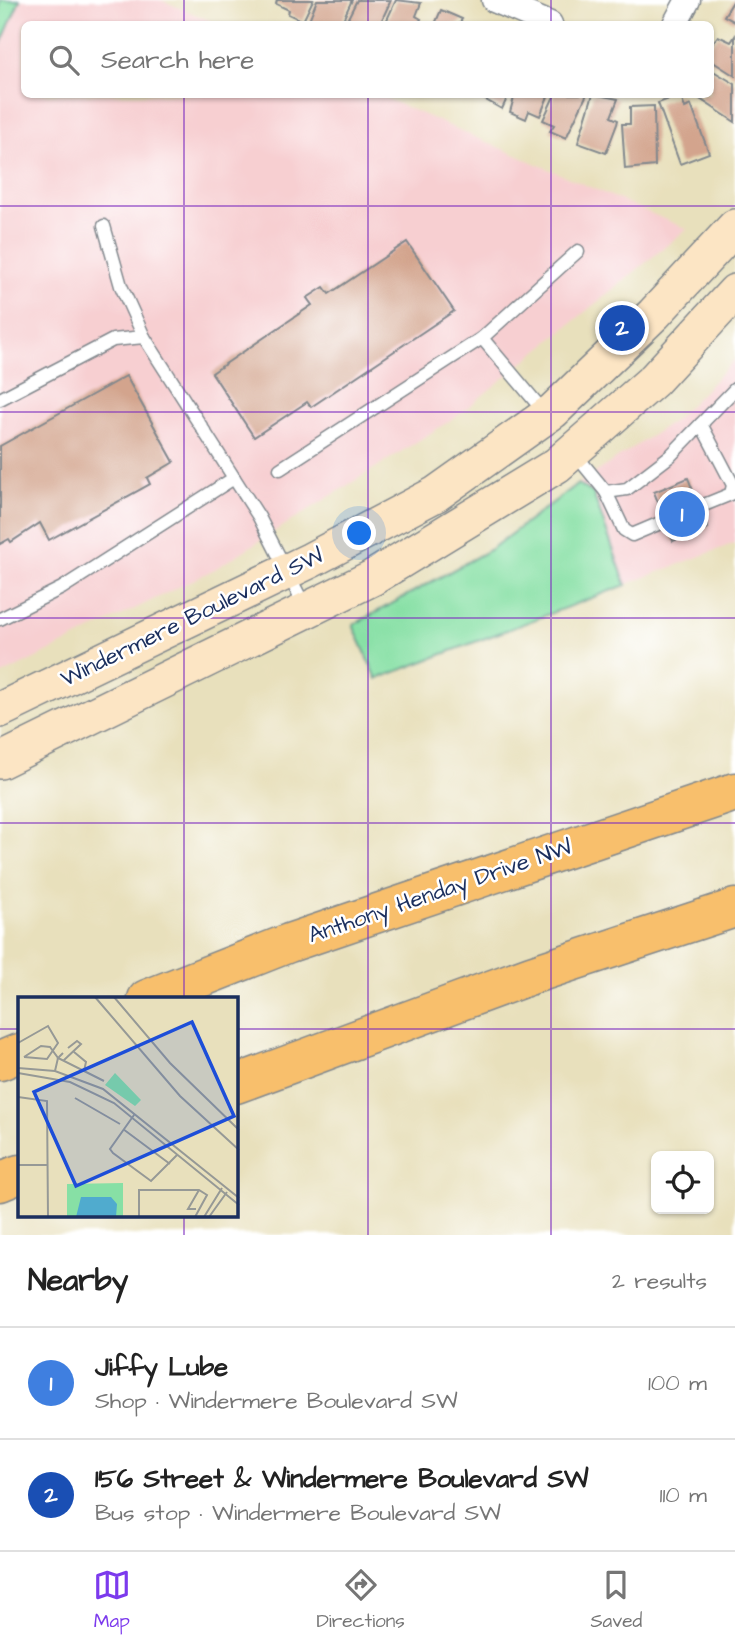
<!DOCTYPE html>
<html lang="en">
<head>
<meta charset="utf-8">
<style>
	:root { --surface:#fff; --page:#f6f6f6; --text:#222; --muted:#767676; --line:#e0e0e0; --accent:#7c3aed }
	body { margin:0; font-family:"Architects Daughter",sans-serif; background:var(--page); color:var(--text) }
	.controls { position:absolute; right:21px; bottom:21px; display:grid; overflow:hidden; border-radius:10px; box-shadow:0 2px 5px #0004 }
	.controls button { width:63px; height:63px; display:grid; place-items:center; padding:0; border:0; border-bottom:2px solid var(--line); background:var(--surface); color:var(--text); font:35px sans-serif }
	.you { position:absolute; left:360px; top:534px; width:24px; height:24px; margin:-18px; border:5px solid #fff; border-radius:50%; background:#1a73e8; box-shadow:0 0 0 10px #1a73e833 }
	.badge { display:grid; place-items:center; width:46px; height:46px; border-radius:50%; background:var(--accent); color:#fff; font-size:23px; font-weight:700 }
	.pin { position:absolute; translate:-50% -50%; border:4px solid #fff; box-shadow:0 2px 7px #0006 }
	.list { margin:0; padding:0; list-style:none }
	h2 { display:flex; justify-content:space-between; align-items:center; height:91px; margin:0; padding:0 28px; font-size:30px }
	h2 small { font-size:23px; font-weight:400; color:var(--muted) }
	.list li { display:grid; grid-template-columns:46px 1fr auto; gap:21px; align-items:center; box-sizing:border-box; height:112px; padding:0 28px; border-top:2px solid var(--line) }
	.list b { display:block; font-size:26px; white-space:nowrap }
	.list p { margin:0; font-size:23px; white-space:nowrap; color:var(--muted) }
	.list em { font-size:23px; font-style:normal; color:var(--muted) }
	.icon { flex:none; width:38px; height:38px; fill:none; stroke:currentColor; stroke-width:2; stroke-linecap:round; stroke-linejoin:round }
	.map { position:relative; flex:none; width:735px; height:1235px; overflow:hidden }
	.search { position:absolute; background:var(--surface); box-shadow:0 2px 5px #0004; left:21px; right:21px; top:21px; height:77px; display:flex; align-items:center; gap:18px; box-sizing:border-box; padding:0 24px; border-radius:10px; color:var(--muted); font-size:26px }
	.sheet { height:315px; background:var(--surface) }
	nav { display:flex; justify-content:space-around; align-items:center; box-sizing:border-box; height:98px; border-top:2px solid var(--line); background:var(--surface); font-size:19px; color:var(--muted) }
	nav a { display:grid; justify-items:center; gap:4px }
	nav .on { color:var(--accent) }
	.map>svg:first-child { display:block }
	.built { fill:#f7cfd1 }
	.green { fill:#87e0a5; stroke:#518882; stroke-width:2 }
	.building { fill:#d3a48d }
	.lines { fill:none; stroke-linecap:round; stroke-linejoin:round }
	.lane-casing { stroke:#82888d; stroke-width:15 }
	.street-casing { stroke:#82888d; stroke-width:27 }
	.secondary-casing { stroke:#82888d; stroke-width:38 }
	.highway-casing { stroke:#82888d; stroke-width:41 }
	.lane { stroke:#fff; stroke-width:12 }
	.street { stroke:#fff; stroke-width:24 }
	.secondary { stroke:#fce5c4; stroke-width:35 }
	.highway { stroke:#f8bf6c; stroke-width:38 }
	.grid { fill:none; stroke:#7b2cbf; stroke-width:2; stroke-opacity:0.55 }
	.labels { text-anchor:middle; dominant-baseline:central; stroke-width:5; stroke-linejoin:round; paint-order:stroke }
	.street-label { font-size:23px; fill:#1b2f5e; stroke:#fff }
	.inset-road { fill:none; stroke:#969996; stroke-width:2 }
	.view { fill:#1d4ed8; fill-opacity:0.15; stroke:#1d4ed8; stroke-width:3.5 }
	.inset-edge { fill:none; stroke:#1b2f5e; stroke-width:3.5 }
</style>
</head>
<body>
<div class="map">
<svg width="735" height="1235" viewBox="0 0 735 1235">
	<rect width="100%" height="100%" fill="#fff"/>
	<filter id="ink" filterUnits="userSpaceOnUse"><feTurbulence type="fractalNoise" baseFrequency=".0143" numOctaves="2"/><feDisplacementMap in="SourceGraphic" scale="14" xChannelSelector="R" yChannelSelector="G"/><feConvolveMatrix kernelMatrix="1 2 1 2 8 2 1 2 1" color-interpolation-filters="sRGB"/></filter>
	<filter id="wash" filterUnits="userSpaceOnUse"><feTurbulence type="fractalNoise" baseFrequency=".00686" numOctaves="4" result="noise"/><feDisplacementMap in="SourceGraphic" scale="28" xChannelSelector="R" yChannelSelector="G"/><feGaussianBlur stdDeviation="1.57" result="paint"/><feColorMatrix in="noise" values="0 0 0 0 0 0 0 0 0 0 0 0 0 0 0 0 0 1.4 0 .05"/><feComposite in="paint" operator="in"/></filter>
	<g filter="url(#wash)">
		<rect width="100%" height="100%" fill="#e8e0bc"/>
		<g class="built">
			<path d="M20 0H161L218 24H24V94L378 95 687 229 456 417 215 569 0 676V46Z"/>
			<path d="M735 359V543L377 679 353 625 491 549 578 484 675 420Z"/>
		</g>
		<g class="green">
			<path d="M0 0H20L0 46Z"/>
			<path d="M578 484 593 493 626 585 377 679 353 625 491 549Z"/>
		</g>
		<g id="blocks">
			<g class="building">
				<path d="M277 0H313L303 21 288 14 289 10 276 4Z"/>
				<path d="M317 0H352L341 24H320L309 20Z"/>
				<path d="M357 0H391L380 24H345Z"/>
				<path d="M396 0 421 3 416 16 421 19 418 24H385Z"/>
				<path d="M734 0H735V22L724 16Z"/>
				<path d="M441 10 462 19 459 24H435Z"/>
				<path d="M718 36 731 42 735 36V76L710 60V46Z"/>
				<path d="M710 69 735 84V122L700 99 702 94H710Z"/>
				<path d="M475 94H509L502 109Z"/>
				<path d="M515 94H549L540 116 529 111 526 119 510 112Z"/>
				<path d="M555 94H587L566 138 550 131 554 125 543 120Z"/>
				<path d="M593 94 618 99 611 117 618 120 617 124 606 153 578 143Z"/>
				<path d="M680 95 685 108 691 105 709 153 680 164 658 103Z"/>
				<path d="M654 106 655 166 625 169 622 124H630V107Z"/>
				<path d="M407 242 454 311 311 407 307 402 254 437 212 373 312 305 307 298 324 287 329 294Z"/>
				<path d="M126 376 174 462 147 478 150 484 49 540 40 523 11 542 9 539 0 544V446Z"/>
				<path d="M688 478 708 528 673 541 654 492Z"/>
			</g>
		</g>
	</g>
	<g filter="url(#ink)">
		<use href="#blocks" fill-opacity="0" stroke="#82888d" stroke-width="2"/>
		<g class="lines">
			<defs>
				<g id="lane">
					<path d="M104 226 121 286 144 337"/>
					<path d="M482 338 545 413"/>
					<path d="M0 399 113 340 144 337 259 517 306 609"/>
					<path d="M575 454 606 492 624 530 632 535 665 521"/>
					<path d="M280 469 482 338 578 251"/>
					<path d="M606 492 627 489 670 456 735 389"/>
					<path d="M699 507 731 494 733 485 701 424"/>
					<path d="M0 619 62 588 234 478"/>
				</g>
				<g id="street">
					<path d="M494 0 550 24"/>
					<path d="M675 24 688 0"/>
				</g>
				<g id="secondary">
					<path d="M0 710 311 560 436 494 553 411 654 314 735 227"/>
					<path d="M0 761 372 578 557 465 654 380 735 292"/>
				</g>
				<g id="highway">
					<path d="M147 999 289 943 735 792"/>
					<path d="M0 1061 19 1053"/>
					<path d="M236 1084 531 975 735 908"/>
					<path d="M0 1182 19 1174"/>
				</g>
			</defs>
			<use href="#lane" class="lane-casing"/>
			<use href="#street" class="street-casing"/>
			<use href="#secondary" class="secondary-casing"/>
			<use href="#highway" class="highway-casing"/>
			<use href="#lane" class="lane"/>
			<use href="#street" class="street"/>
			<use href="#secondary" class="secondary"/>
			<use href="#highway" class="highway"/>
		</g>
	</g>
	<path class="grid" d="M184 0V24M368 0V24M551 0V24M184 94V999M368 94V1235M551 94V1235M0 206H735M0 412H735M0 618H735M0 823H735M0 1029H19M236 1029H735M184 1216V1235"/>
	<g class="labels">
		<g class="street-label">
			<text transform="translate(192 617) rotate(-26)">Windermere Boulevard SW</text>
			<text transform="translate(440 891) rotate(-19)">Anthony Henday Drive NW</text>
		</g>
	</g>
	<g transform="translate(18 997)">
		<rect width="220" height="220" fill="#e8e0bc"/>
		<path d="M97 76 123 103 117 109 87 88ZM105 186V220H49V187Z" fill="#87e0a5"/>
		<path d="M63 200H93L99 207 98 220H58Z" fill="#50abce"/>
		<path class="inset-road" d="M77 0 162 99 221 153M96 0 152 66 221 133M0 46 30 29 40 46 29 62 6 60M56 55 68 65 66 74M45 56 40 61 86 84M6 60 23 49 32 50 40 61 37 74M45 64 63 47 59 44 50 51M0 71 37 74 85 92 221 201M0 76 52 85 96 106 221 208M0 100 29 104 30 220M57 101 102 127M116 118 92 152 95 156 133 184 159 158M105 132 152 167M0 168H30M178 212H170L181 193M121 220V193H181L189 198 177 220M186 220 204 191M191 220 209 195"/>
		<path class="view" d="M174 25 216 119 58 189 16 95Z"/>
		<rect width="220" height="220" class="inset-edge"/>
	</g>
</svg>
<div class="controls">
<button><svg class="icon" aria-label="locate" viewBox="0 0 24 24"><circle cx="12" cy="12" r="6"/><path d="M12 2v4M12 18v4M2 12h4M18 12h4"/></svg></button>
</div>
<div class="you"></div>
<div class="pin badge" style="left:682px;top:514px;background:#3f7fe0">1</div>
<div class="pin badge" style="left:622px;top:328px;background:#1a4fb4">2</div>
<div class="search"><svg class="icon" aria-label="search" viewBox="0 0 24 24"><circle cx="10" cy="10" r="6"/><path d="M15 15l6 6"/></svg>Search here</div>
</div>
<section class="sheet">
<h2>Nearby<small>2 results</small></h2>
<ul class="list">
<li><span class="badge" style="background:#3f7fe0">1</span><div><b>Jiffy Lube</b><p>Shop · Windermere Boulevard SW</p></div><em>100 m</em></li>
<li><span class="badge" style="background:#1a4fb4">2</span><div><b>156 Street &amp; Windermere Boulevard SW</b><p>Bus stop · Windermere Boulevard SW</p></div><em>110 m</em></li>
</ul>
</section>
<nav>
<a class="on"><svg class="icon" aria-label="map" viewBox="0 0 24 24"><path d="M3 6l6-2 6 2 6-2v14l-6 2-6-2-6 2zM9 4v14M15 6v14"/></svg>Map</a>
<a><svg class="icon" aria-label="directions" viewBox="0 0 24 24"><path d="M12 3l9 9-9 9-9-9zM9 14v-3h6M13 9l2 2-2 2"/></svg>Directions</a>
<a><svg class="icon" aria-label="saved" viewBox="0 0 24 24"><path d="M7 4h10v16l-5-4-5 4z"/></svg>Saved</a>
</nav>
</body>
</html>
